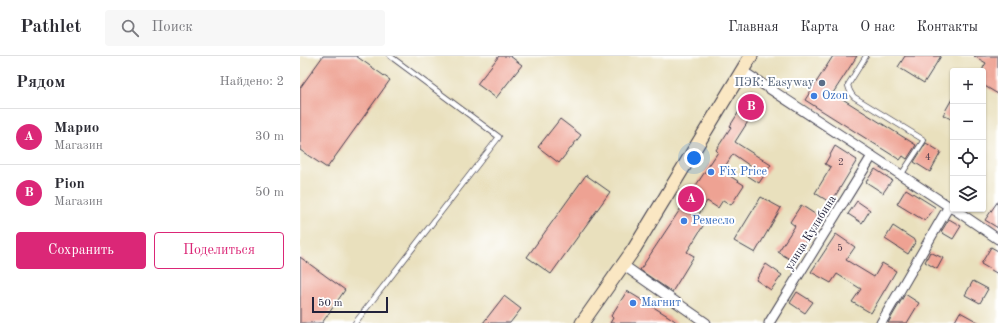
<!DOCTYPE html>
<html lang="ru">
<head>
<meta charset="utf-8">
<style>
	:root { --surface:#fff; --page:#f7f7f7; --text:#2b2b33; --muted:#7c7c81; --line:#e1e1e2; --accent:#db2777 }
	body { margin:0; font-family:"Old Standard TT",serif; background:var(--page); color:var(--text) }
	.controls { position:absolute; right:12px; top:12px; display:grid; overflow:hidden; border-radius:4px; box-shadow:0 1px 3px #0004 }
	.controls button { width:36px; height:36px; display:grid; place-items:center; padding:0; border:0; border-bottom:1px solid var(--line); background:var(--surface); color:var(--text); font:20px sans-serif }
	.scale { position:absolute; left:12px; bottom:10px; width:76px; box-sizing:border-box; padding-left:4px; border:2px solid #22223b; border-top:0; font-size:11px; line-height:14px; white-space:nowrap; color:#22223b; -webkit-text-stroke:3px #fff; paint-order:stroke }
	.you { position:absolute; left:394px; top:102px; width:14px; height:14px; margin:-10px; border:3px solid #fff; border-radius:50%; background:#1a73e8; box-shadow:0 0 0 6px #1a73e833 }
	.badge { display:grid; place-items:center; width:26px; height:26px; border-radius:50%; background:var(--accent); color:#fff; font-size:13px; font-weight:700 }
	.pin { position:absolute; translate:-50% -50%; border:2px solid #fff; box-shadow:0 1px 4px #0006 }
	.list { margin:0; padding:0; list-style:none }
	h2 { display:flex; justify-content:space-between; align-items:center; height:52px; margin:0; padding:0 16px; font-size:17px }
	h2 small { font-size:13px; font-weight:400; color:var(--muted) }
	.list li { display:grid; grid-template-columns:26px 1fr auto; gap:12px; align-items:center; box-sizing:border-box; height:56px; padding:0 16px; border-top:1px solid var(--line) }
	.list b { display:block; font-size:15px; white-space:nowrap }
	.list p { margin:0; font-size:13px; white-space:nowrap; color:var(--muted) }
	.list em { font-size:13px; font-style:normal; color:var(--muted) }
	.actions { display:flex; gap:8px; padding:12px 16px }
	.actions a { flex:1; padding:9px 0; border:1px solid var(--accent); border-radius:4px; text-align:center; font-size:14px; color:var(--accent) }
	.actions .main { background:var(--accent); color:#fff }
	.icon { flex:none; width:22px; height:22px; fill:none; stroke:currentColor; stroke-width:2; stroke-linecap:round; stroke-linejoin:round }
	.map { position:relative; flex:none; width:698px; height:267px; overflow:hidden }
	header { display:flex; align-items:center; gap:24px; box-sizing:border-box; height:56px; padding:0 20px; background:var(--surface); border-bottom:1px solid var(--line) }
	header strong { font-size:19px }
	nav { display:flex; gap:22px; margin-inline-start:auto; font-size:14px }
	.search { width:280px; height:36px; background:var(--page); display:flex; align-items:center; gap:10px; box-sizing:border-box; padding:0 14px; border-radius:4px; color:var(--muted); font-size:15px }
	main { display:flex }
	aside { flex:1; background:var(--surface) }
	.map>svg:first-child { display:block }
	.building { fill:#eea293 }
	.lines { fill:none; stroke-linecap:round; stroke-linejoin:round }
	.service-casing { stroke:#403e4e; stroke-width:6 }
	.minor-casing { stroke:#403e4e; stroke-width:11 }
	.secondary-casing { stroke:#403e4e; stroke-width:15 }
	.service { stroke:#fff; stroke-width:4.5 }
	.minor { stroke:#fff; stroke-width:9 }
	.secondary { stroke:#fae7c3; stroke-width:13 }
	.service-dot { fill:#5c6f8a; stroke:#fff; stroke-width:1.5 }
	.shop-dot { fill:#3f7fe0; stroke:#fff; stroke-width:1.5 }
	.labels { text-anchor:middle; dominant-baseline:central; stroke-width:4; stroke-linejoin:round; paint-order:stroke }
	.number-label { font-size:10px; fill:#554251 }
	.service-label { font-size:12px; fill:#4e5e75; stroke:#fff; text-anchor:end }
	.shop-label { font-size:12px; fill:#366cbe; stroke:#fff; text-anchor:start }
	.street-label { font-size:12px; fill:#22223b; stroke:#fff }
</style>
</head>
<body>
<header>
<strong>Pathlet</strong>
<div class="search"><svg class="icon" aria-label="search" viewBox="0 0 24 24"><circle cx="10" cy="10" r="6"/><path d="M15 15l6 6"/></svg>Поиск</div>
<nav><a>Главная</a><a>Карта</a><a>О нас</a><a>Контакты</a></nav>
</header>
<main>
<aside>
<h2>Рядом<small>Найдено: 2</small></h2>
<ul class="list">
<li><span class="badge">A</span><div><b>Марио</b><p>Магазин</p></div><em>30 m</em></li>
<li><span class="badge">B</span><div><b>Pion</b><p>Магазин</p></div><em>50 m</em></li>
</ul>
<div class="actions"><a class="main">Сохранить</a><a>Поделиться</a></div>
</aside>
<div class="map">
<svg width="698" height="267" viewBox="0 0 698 267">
	<rect width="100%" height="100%" fill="#fff"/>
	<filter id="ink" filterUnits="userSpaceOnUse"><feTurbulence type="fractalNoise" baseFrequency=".025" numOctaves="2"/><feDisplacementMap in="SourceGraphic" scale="8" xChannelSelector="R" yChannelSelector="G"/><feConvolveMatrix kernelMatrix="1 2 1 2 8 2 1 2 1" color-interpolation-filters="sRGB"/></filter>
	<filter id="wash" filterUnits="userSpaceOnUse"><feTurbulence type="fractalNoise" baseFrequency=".012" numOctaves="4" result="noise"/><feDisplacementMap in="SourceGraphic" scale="16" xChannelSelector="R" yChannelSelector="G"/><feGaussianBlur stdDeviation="0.9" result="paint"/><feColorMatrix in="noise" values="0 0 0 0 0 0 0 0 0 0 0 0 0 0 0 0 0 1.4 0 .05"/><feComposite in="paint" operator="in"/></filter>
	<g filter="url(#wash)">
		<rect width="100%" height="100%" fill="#e9e0bd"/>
		<g id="blocks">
			<g class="building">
				<path d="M23 0H56L90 24 27 112 0 94V32Z"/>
				<path d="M199 0H210L222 9 196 42 177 28Z"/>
				<path d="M533 0H557L533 37 616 89 607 103 603 100 600 104 505 44Z"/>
				<path d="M605 0H641L624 27 598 11Z"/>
				<path d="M674 0H698V38L683 29V12L686 7Z"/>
				<path d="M450 38 461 45 435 86 471 109 459 127 448 120 453 112 433 98 422 115 444 129 431 149 423 144 418 152 407 145 398 160 406 165 387 196 394 200 372 236 340 214 418 96 416 94 431 71 430 70Z"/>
				<path d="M653 41V64L643 59Z"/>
				<path d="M260 63 281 79 259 107 238 91Z"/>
				<path d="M626 87 641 96 630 116 614 106Z"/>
				<path d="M535 90 557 104 531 147 515 137 531 111 525 108Z"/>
				<path d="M575 113 592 124 583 137 566 126Z"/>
				<path d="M286 119 310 136 251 218 227 201Z"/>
				<path d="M606 133 635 151 625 165 597 148Z"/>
				<path d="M461 141 481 152 455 197 434 185Z"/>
				<path d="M557 145 570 154 562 167 548 158Z"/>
				<path d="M698 145V172L685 164Z"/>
				<path d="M501 149 521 162 493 205 478 196 495 170 490 166Z"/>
				<path d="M649 163 661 170 653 183 641 176Z"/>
				<path d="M593 170 616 185 608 198 585 183Z"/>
				<path d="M536 178 555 191 546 204 574 221 582 207 596 215 571 257 552 246 561 233 537 218 531 227 511 216Z"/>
				<path d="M691 191 698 195V218L681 208Z"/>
				<path d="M630 196 643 202 637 213 625 206Z"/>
				<path d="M0 201 45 234 22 267H0Z"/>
				<path d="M466 208 482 219 471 234 456 224Z"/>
				<path d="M673 225 688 233 680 247 665 239Z"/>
				<path d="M327 235 368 260 378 267H310L313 262 311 260Z"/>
				<path d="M497 236 513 246 505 257 490 247Z"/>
				<path d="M605 238 619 247 607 267H588Z"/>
				<path d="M204 240 221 253 210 267H183Z"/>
				<path d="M660 256 680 267H654Z"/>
			</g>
		</g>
	</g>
	<g filter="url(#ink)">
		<use href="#blocks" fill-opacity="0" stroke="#403e4e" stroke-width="1"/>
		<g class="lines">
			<defs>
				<g id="service">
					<path d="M566 0 548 29C549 34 550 37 554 41L624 84 601 119"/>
					<path d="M55 267 199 81 90 0"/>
				</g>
				<g id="minor">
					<path d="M441 14 653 153"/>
					<path d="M654 153 698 183"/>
					<path d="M323 209 406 267"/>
					<path d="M469 267 572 100"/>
					<path d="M581 267 649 150"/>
				</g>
				<path id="secondary" d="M282 267 334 193 451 0"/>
			</defs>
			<use href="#service" class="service-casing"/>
			<use href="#minor" class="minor-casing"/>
			<use href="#secondary" class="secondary-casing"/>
			<use href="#service" class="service"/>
			<use href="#minor" class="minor"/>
			<use href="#secondary" class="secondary"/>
		</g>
	</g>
	<circle class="service-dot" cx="522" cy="27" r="4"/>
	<g class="shop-dot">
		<circle cx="514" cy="40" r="4"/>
		<circle cx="411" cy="116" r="4"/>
		<circle cx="384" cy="165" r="4"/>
		<circle cx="333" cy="247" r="4"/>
	</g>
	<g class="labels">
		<g class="number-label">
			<text x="628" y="101">4</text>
			<text x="541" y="106">2</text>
			<text x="540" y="192">5</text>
		</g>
		<g class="service-label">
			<text x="514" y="27">ПЭК: Easyway</text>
		</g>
		<g class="shop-label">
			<text x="522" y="40">Ozon</text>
			<text x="419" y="116">Fix Price</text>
			<text x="392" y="165">Ремесло</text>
			<text x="341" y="247">Магнит</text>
		</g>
		<g class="street-label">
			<text transform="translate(511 177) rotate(-58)">улица Кулибина</text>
		</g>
	</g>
</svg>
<div class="controls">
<button>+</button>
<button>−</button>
<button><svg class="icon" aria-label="locate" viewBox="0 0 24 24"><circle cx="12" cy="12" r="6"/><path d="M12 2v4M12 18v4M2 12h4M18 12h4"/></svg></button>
<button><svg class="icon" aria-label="layers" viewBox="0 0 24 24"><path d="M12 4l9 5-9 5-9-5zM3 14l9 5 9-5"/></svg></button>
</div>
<div class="scale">50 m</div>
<div class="you"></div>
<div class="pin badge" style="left:391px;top:143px">A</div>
<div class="pin badge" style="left:451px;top:51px">B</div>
</div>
</main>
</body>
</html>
